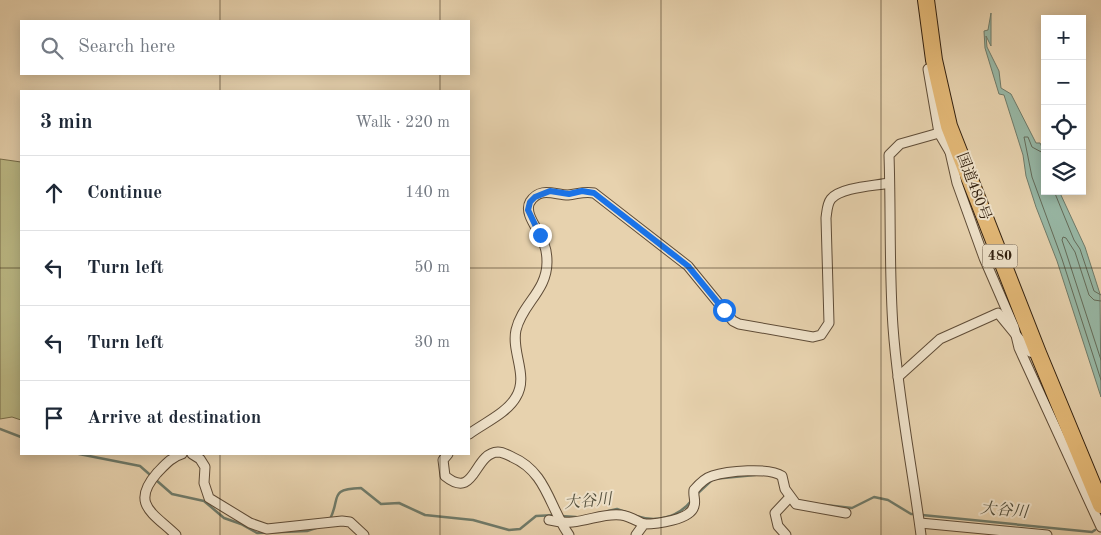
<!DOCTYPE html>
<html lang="en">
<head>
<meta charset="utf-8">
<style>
	:root { --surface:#fff; --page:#f2f2f3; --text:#1f2937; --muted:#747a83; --line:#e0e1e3 }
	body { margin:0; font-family:"Old Standard TT","Noto Serif JP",serif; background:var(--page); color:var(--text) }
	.controls { position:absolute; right:15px; top:15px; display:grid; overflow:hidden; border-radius:0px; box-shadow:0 2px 12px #0003 }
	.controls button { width:45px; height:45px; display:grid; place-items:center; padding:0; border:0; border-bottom:1px solid var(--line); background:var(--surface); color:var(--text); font:25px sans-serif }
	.stop { position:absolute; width:15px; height:15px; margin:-11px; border:4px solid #1a73e8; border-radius:50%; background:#fff }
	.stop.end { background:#1a73e8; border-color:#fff; box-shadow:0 1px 5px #0008 }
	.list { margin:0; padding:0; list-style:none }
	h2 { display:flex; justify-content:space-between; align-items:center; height:65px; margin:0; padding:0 20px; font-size:21px }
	h2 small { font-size:16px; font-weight:400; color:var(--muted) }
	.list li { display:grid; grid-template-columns:32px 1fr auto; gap:15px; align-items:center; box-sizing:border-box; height:75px; padding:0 20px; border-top:1px solid var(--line) }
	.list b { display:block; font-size:19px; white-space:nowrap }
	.list em { font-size:16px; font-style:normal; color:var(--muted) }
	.icon { flex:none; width:28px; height:28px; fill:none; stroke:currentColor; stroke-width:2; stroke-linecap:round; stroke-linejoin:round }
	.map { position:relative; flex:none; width:1101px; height:535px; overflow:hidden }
	.search { position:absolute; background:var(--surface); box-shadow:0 2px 12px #0003; left:20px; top:20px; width:450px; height:55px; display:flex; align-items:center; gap:12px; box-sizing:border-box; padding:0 18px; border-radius:0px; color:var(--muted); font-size:19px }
	.panel { position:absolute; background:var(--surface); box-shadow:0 2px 12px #0003; left:20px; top:90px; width:450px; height:365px; border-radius:0px }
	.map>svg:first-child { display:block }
	.green { fill:#bcba86; stroke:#776d4a }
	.water { fill:#98b8a6; stroke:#6f7b6a }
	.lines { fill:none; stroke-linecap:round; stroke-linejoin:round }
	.shore { stroke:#656c5a; stroke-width:1 }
	.stream { stroke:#6f7b6a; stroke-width:2.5 }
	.street-casing { stroke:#5f4c37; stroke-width:11 }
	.highway-casing { stroke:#32200f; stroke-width:18 }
	.street { stroke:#efe2ca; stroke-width:9 }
	.highway { stroke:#e4b977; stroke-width:16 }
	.route { stroke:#1a73e8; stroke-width:6 }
	.grid { fill:none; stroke:#32200f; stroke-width:1; stroke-opacity:0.55 }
	.labels { text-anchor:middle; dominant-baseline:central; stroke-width:4; stroke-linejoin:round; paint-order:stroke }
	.shield { fill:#efe2ca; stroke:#6b5a47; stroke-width:1 }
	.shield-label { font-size:14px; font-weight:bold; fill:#32200f }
	.street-label { font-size:15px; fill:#32200f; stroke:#efe2ca }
	.water-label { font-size:16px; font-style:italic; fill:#514e3c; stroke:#efe2ca }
</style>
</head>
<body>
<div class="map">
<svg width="1101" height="535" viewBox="0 0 1101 535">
	<rect width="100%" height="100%" fill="#e7d2ae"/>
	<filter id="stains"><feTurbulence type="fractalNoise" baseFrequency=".004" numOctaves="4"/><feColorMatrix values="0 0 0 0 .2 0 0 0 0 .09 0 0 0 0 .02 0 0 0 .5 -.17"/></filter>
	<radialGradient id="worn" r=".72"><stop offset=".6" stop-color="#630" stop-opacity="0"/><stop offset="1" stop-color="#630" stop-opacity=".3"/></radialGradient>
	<path class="green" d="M0 159 21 162V420L12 417 0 419Z"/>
	<path class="water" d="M991 13V46L986 36 987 47 999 71 1001 88 1011 94 1036 143H1040L1045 153V191H1058L1060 193 1085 247 1100 294 1101 397 1057 261 1036 207 1026 176 1023 155 1004 95 999 94 985 48 984 31 988 30Z"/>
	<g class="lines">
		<g class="shore">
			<path d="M1045 154 1032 147 1028 137H1024L1032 177 1062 259 1101 380"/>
			<path d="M1054 191 1074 240 1080 249 1094 291 1101 295"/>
			<path d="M1101 301 1094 300 1089 295 1075 252 1066 238 1063 237 1062 240 1101 360"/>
		</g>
		<g class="stream">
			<path d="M0 429 21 437"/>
			<path d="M79 454 140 466 172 494 204 501 224 518 241 524 257 533 307 531 325 525"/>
			<path d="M697 494 713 479 755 475"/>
			<path d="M816 504 852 508 874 497 888 500 911 514H916"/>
			<path d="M608 511 617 509 631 514"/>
			<path d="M922 515 1092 532 1095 530"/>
			<path d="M561 516 576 517"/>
			<path d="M636 516C657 523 679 517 692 500"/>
			<path d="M330 519C341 498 328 489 361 488L381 504 399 503 425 515 473 520 509 530 520 529 536 516 556 515"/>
		</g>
		<defs>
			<g id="street">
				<path d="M928 69 939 133"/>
				<path d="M950 152 957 183 984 258 1014 327 1019 348 1101 527"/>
				<path d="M898 377 940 339 998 313 1030 352 1036 353"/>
				<path d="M469 434C484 423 507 413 516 397 529 376 511 352 516 330 522 304 547 291 547 262 547 256 546 249 544 244 541 232 523 214 530 202 540 186 555 195 568 195 578 194 584 191 594 193L688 266 733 321 739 324 813 337 821 335 829 323 826 218C827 211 827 204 831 199 841 187 875 186 889 183"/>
				<path d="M192 454 200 459 205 467 204 483 209 498 250 523 267 529 342 521 350 522 364 535"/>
				<path d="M448 454 443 460 445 476C476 501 473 453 498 452 503 452 508 455 512 457 547 472 549 507 569 535"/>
				<path d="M549 520C579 528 598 512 621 515 629 516 637 521 644 524"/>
				<path d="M920 523 1047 535"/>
				<path d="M176 535C153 513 130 504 157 473 164 466 171 457 182 454"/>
				<path d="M636 535 644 524C656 524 691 520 694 506 696 501 693 496 694 490 699 484 705 478 712 476 727 471 769 467 782 476L785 489 796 504 846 513"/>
				<path d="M786 535 778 526 775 513 790 497"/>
				<path d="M921 535C912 466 898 397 893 327 889 270 891 212 889 155L900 144 939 133 950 152 959 153"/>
			</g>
			<path id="highway" d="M926 0 934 60 949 126 1038 353 1101 505"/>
		</defs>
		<use href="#street" class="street-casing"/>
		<use href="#highway" class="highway-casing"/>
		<use href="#street" class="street"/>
		<use href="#highway" class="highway"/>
	</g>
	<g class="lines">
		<path class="route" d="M540 235 528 210 530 202 535 197 550 191 569 194 582 191 594 193 688 266 724 310"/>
	</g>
	<path class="grid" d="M220 0V21M440 0V21M661 0V535M881 0V535M220 74V91M440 74V91M0 268H21M469 268H1101M220 454V535M440 454V535"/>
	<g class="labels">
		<rect class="shield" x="982.5" y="244.5" width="35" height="23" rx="4"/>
		<g class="shield-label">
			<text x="1000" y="256">480</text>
		</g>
		<g class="street-label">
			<text transform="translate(973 187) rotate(69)">国道480号</text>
		</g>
		<g class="water-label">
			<text transform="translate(588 502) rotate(-5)">大谷川</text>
			<text transform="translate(1004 511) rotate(5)">大谷川</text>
		</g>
	</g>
	<rect width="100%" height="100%" filter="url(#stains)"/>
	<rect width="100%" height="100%" fill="url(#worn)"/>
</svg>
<div class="controls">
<button>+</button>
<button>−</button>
<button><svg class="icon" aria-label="locate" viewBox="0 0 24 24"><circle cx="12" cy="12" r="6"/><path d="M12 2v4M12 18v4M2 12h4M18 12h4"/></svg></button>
<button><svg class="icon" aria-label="layers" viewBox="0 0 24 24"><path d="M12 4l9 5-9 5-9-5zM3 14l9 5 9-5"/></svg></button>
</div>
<div class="stop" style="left:724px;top:310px"></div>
<div class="stop end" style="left:540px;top:235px"></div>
<div class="search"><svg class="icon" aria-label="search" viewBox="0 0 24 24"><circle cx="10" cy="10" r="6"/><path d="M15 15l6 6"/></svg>Search here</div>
<section class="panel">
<h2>3 min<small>Walk · 220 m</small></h2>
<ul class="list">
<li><svg class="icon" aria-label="ahead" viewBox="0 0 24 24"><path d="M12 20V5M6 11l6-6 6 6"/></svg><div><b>Continue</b></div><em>140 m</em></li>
<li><svg class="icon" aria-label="left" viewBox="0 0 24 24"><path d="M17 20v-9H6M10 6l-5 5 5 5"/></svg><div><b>Turn left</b></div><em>50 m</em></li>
<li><svg class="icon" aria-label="left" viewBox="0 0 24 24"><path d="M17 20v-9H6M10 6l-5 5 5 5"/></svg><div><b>Turn left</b></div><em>30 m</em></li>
<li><svg class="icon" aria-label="arrive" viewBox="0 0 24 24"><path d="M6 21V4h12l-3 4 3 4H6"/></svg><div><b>Arrive at destination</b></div></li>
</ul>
</section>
</div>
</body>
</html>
